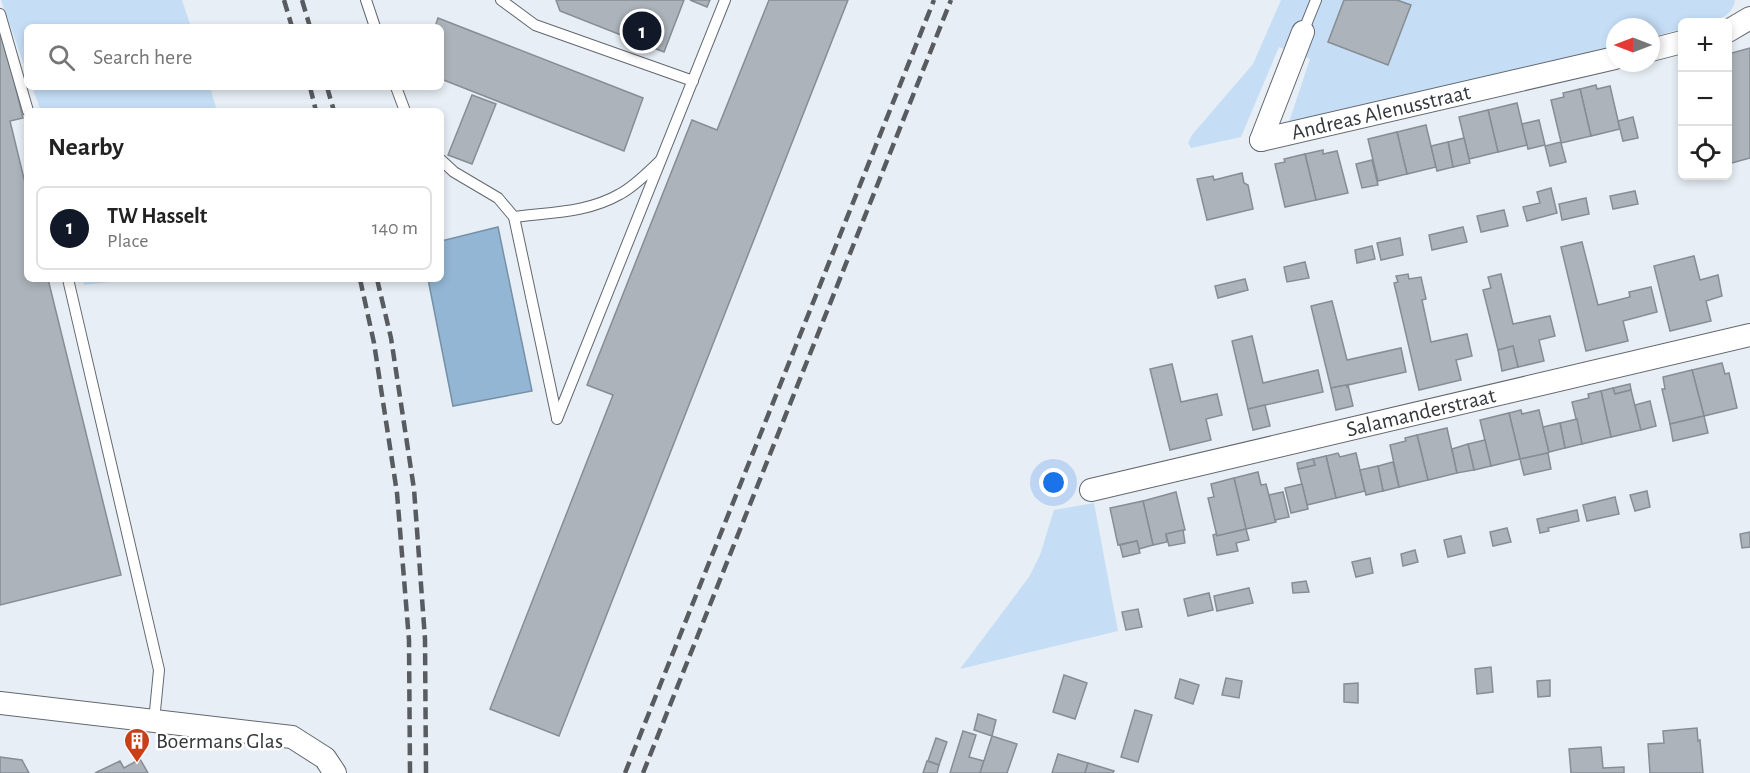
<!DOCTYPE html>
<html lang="en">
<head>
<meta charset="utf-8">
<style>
	:root { --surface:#fff; --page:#f2f2f2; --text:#222; --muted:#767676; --line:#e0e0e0; --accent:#111827 }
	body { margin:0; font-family:"Alegreya Sans",sans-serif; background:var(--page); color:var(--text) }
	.controls { position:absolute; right:18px; top:18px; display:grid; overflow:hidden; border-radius:9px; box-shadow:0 3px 9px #0003 }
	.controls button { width:54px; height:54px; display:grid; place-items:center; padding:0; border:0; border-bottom:2px solid var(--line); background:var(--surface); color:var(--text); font:30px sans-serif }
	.compass { position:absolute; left:1606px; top:18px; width:54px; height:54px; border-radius:50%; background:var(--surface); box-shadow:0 3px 9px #0003; rotate:270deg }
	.you { position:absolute; left:1054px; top:483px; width:21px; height:21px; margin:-15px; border:4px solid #fff; border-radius:50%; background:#1a73e8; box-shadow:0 0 0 9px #1a73e833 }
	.badge { display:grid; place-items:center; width:39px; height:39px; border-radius:50%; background:var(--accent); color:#fff; font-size:20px; font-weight:700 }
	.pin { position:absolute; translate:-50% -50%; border:3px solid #fff; box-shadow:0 2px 6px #0006 }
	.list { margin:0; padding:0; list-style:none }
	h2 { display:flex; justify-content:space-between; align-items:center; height:78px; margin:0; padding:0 24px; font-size:26px }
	h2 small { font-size:20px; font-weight:400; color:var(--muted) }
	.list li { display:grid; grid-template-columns:39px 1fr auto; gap:18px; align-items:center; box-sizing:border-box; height:84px; margin:0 12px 12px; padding:0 12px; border:2px solid var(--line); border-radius:9px }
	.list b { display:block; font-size:22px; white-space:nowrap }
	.list p { margin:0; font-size:20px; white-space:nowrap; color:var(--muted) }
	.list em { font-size:20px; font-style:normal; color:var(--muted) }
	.icon { flex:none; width:33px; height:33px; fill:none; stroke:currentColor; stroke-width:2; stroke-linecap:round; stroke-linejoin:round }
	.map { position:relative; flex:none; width:1750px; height:773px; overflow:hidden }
	.search { position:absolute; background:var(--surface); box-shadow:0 3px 9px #0003; left:24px; top:24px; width:420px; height:66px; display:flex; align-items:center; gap:15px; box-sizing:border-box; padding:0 21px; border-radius:9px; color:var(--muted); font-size:22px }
	.panel { position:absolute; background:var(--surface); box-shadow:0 3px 9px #0003; left:24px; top:108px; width:420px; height:174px; border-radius:9px }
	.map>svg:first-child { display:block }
	.green { fill:#c5def6 }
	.water { fill:#93b6d4; stroke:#7690a6; stroke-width:1.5 }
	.building { fill:#acb3ba; stroke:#868d93; stroke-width:1.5 }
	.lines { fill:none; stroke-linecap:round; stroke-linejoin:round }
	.service-casing { stroke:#62686e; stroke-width:12 }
	.minor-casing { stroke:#62686e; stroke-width:24 }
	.service { stroke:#fff; stroke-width:10 }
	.minor { stroke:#fff; stroke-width:22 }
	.rail { stroke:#585c60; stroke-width:4.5; stroke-dasharray:12 6; stroke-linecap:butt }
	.labels { text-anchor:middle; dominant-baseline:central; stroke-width:5; stroke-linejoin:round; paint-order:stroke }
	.street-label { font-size:22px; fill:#34373a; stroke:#fff }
	.poi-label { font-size:22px; fill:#34373a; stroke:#fff; text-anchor:start }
</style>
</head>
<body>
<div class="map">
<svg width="1750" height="773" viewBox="0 0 1750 773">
	<rect width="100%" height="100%" fill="#e7eef5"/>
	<g class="green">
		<path d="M1 0H182L191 27H27V73Z"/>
		<path d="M1281 0H1735C1732 24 1701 22 1682 22V29L1651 37V27H1615V46L1288 125 1310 59 1279 47 1241 137 1191 148 1188 143 1192 135 1253 64Z"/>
		<path d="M32 87H210L217 111H41Z"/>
		<path d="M83 279H136L84 285Z"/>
		<path d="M1094 503 1118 631 960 669 1029 577 1040 555 1054 510Z"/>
	</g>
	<path class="water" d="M498 227 532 391 453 406 428 279H441V241Z"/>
	<g class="building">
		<path d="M556 0H684L664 52 560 11Z"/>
		<path d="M690 0H710L707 7Z"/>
		<path d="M769 0H848L559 736 490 709 613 395 587 385 692 120 717 130Z"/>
		<path d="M1344 0H1397L1411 5 1388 65 1328 42Z"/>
		<path d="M438 18 643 98 624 151 441 79V27H435Z"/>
		<path d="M0 23 23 118 10 121 27 191V279H48L121 575 0 605Z"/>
		<path d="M1750 48V158L1728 164V54Z"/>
		<path d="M1596 85 1597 89 1610 86 1620 129 1591 136 1580 89Z"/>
		<path d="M1580 89 1591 136 1561 143 1566 162 1550 166 1545 146 1561 142 1551 100 1564 97 1563 93Z"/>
		<path d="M472 95 496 104 472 164 448 155Z"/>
		<path d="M1517 103 1527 145 1498 152 1488 110Z"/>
		<path d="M1488 110 1498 152 1469 159 1459 117Z"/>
		<path d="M1633 117 1638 138 1623 141 1618 121Z"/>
		<path d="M1539 120 1545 145 1528 149 1522 124Z"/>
		<path d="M1426 125 1436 167 1407 174 1397 132Z"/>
		<path d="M1397 132 1407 174 1378 181 1368 139Z"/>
		<path d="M1464 138 1470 163 1453 167 1448 142Z"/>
		<path d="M1448 142 1453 167 1437 171 1431 146Z"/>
		<path d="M1323 150V154L1337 151 1348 193 1316 200 1305 154Z"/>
		<path d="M1305 154 1316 200 1285 207 1275 164 1285 162 1284 159Z"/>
		<path d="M1372 160 1378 185 1362 188 1356 164Z"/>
		<path d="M1242 173 1244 183 1248 185 1253 209 1207 220 1197 179 1213 176 1214 180Z"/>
		<path d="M1551 188 1557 213 1527 221 1523 207 1540 203 1537 192Z"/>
		<path d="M1635 191 1638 204 1613 209 1610 196Z"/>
		<path d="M1586 198 1589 214 1562 220 1559 204Z"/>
		<path d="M1504 210 1508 226 1481 232 1477 216Z"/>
		<path d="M1463 227 1467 242 1432 250 1429 235Z"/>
		<path d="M1400 238 1403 255 1381 260 1377 243Z"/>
		<path d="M1582 242 1598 305 1630 297 1629 292 1651 287 1657 312 1623 321 1628 341 1586 351 1561 247Z"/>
		<path d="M1372 246 1375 259 1357 263 1355 250Z"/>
		<path d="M1694 256 1700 280 1718 275 1722 296 1706 301 1711 321 1670 331 1654 266Z"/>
		<path d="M1305 262 1309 278 1287 282 1284 267Z"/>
		<path d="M1408 274 1409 279 1421 277 1426 299 1422 300 1431 342 1467 334 1472 356 1456 360 1461 380 1419 390 1394 283 1398 282 1396 276Z"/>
		<path d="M1501 274 1513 324 1550 316 1555 336 1539 340 1544 361 1518 367 1513 346 1498 350 1483 290 1491 288 1488 277Z"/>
		<path d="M1245 279 1248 290 1218 298 1215 286Z"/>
		<path d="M1332 301 1347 360 1401 348 1406 372 1348 385 1347 387 1346 385 1331 388 1311 306Z"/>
		<path d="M1252 336 1263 383 1318 370 1323 392 1248 409 1232 341Z"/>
		<path d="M1513 346 1518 367 1502 371 1498 350Z"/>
		<path d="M1722 363 1725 374 1729 373 1737 408 1704 416 1692 370Z"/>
		<path d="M1172 364 1181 402 1217 394 1222 415 1206 419 1211 440 1170 450 1150 369Z"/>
		<path d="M1692 370 1704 416 1670 424 1662 389H1665L1663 377Z"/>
		<path d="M1630 384 1631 390 1615 394 1613 388Z"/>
		<path d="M1346 385 1347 387 1348 385 1353 406 1336 410 1331 388Z"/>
		<path d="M1613 388 1615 394 1631 390 1641 430 1611 437 1601 391Z"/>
		<path d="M1601 391 1611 437 1582 444 1572 402 1589 398 1588 394Z"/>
		<path d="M1650 401 1656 426 1641 430 1635 405Z"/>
		<path d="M1265 405 1270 426 1253 430 1248 409Z"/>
		<path d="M1521 410 1522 414 1539 410 1549 452 1548 453 1520 459 1509 413Z"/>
		<path d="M1509 413 1520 459 1491 466 1480 420Z"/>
		<path d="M1704 416 1708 433 1673 441 1670 424Z"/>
		<path d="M1577 419 1582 444 1565 448 1560 423Z"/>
		<path d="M1560 423 1565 448 1549 452 1543 427Z"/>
		<path d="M1447 428 1457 473 1428 480 1417 435Z"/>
		<path d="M1417 435 1428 480 1399 487 1390 445 1406 441 1405 438Z"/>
		<path d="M1485 440 1491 466 1474 470 1468 444Z"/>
		<path d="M1468 444 1474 470 1457 473 1452 449Z"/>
		<path d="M1338 453 1340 457 1356 453 1365 491 1336 498 1326 456Z"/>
		<path d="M1548 453 1551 469 1524 475 1520 459Z"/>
		<path d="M1326 456 1336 498 1307 505 1298 469 1315 465 1313 459Z"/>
		<path d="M1313 459 1315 465 1298 469 1297 463Z"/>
		<path d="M1393 462 1399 487 1383 491 1378 466Z"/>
		<path d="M1378 466 1383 491 1366 495 1360 470Z"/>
		<path d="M1258 472 1261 485 1266 484 1276 522 1246 529 1234 478Z"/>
		<path d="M1234 478 1246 529 1217 536 1208 498 1214 497 1211 484Z"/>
		<path d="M1302 484 1308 509 1291 513 1285 488Z"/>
		<path d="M1647 491 1650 507 1635 511 1630 495Z"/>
		<path d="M1176 492 1185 530 1166 534 1167 542 1153 545 1143 501Z"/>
		<path d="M1283 492 1289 517 1275 520 1269 495Z"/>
		<path d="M1615 497 1619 514 1587 521 1583 505Z"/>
		<path d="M1143 501 1153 545 1139 549 1137 541 1118 545 1110 508Z"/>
		<path d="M1577 510 1579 521 1548 528 1549 531 1540 533 1537 519Z"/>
		<path d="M1507 528 1511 542 1493 546 1490 532Z"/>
		<path d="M1246 529 1249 540 1236 543 1238 551 1217 555 1213 535 1216 534 1217 536Z"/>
		<path d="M1183 530 1185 543 1169 546 1166 534Z"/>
		<path d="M1750 532V547L1742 548 1740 534Z"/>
		<path d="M1461 536 1465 553 1448 557 1444 540Z"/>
		<path d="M1137 541 1140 553 1123 557 1120 545Z"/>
		<path d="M1415 550 1418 562 1403 566 1401 554Z"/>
		<path d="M1370 558 1373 573 1356 577 1352 562Z"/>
		<path d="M1306 581 1309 592 1293 593 1292 583Z"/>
		<path d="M1249 588 1253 603 1217 611 1214 596Z"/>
		<path d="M1209 593 1213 610 1188 616 1184 599Z"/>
		<path d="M1138 609 1142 627 1126 630 1122 612Z"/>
		<path d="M1491 667 1493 692 1477 694 1475 669Z"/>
		<path d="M1064 675 1087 683 1075 719 1053 712Z"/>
		<path d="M1226 678 1242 681 1239 698 1222 695Z"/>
		<path d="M1180 679 1199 685 1193 704 1175 698Z"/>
		<path d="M1550 680V696L1538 697 1537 681Z"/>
		<path d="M1358 683V703L1344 702V684Z"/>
		<path d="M1135 710 1152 715 1138 762 1121 757Z"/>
		<path d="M978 714 996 720 992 736 974 730Z"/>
		<path d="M1697 728 1698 741 1700 740 1703 773H1650L1648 744 1664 743 1663 731Z"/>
		<path d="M963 731 976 735 969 757 984 761 980 773H950Z"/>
		<path d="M992 736 1017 744 1007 773H980Z"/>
		<path d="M936 738 947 742 939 765 928 761Z"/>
		<path d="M1601 747 1603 768 1624 767V773H1571L1569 749Z"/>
		<path d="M1058 754 1088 763 1085 773H1052Z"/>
		<path d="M0 757 22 760 29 773H0Z"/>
		<path d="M140 759 148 773H95L120 761 124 768Z"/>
		<path d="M927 761 939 765 937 773H923Z"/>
		<path d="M1088 763 1114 771 1113 773H1085Z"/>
	</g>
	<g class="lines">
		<defs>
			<g id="service">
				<path d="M366 0 375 27"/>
				<path d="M501 0 535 25 693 81"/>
				<path d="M0 14 28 111"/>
				<path d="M1303 32 1316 0"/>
				<path d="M396 87 405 111"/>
				<path d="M441 160 454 172 498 198 514 217 557 418"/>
				<path d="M514 217C551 212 587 213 620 194 635 186 648 172 660 161"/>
				<path d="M68 279 159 670 154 721"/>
				<path d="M557 419 725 0"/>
			</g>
			<g id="minor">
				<path d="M1728 31 1750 18"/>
				<path d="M1651 50 1682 42"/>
				<path id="s1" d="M1261 140 1615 58"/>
				<path d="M1261 140 1303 32"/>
				<path id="s2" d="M1091 490 1750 335"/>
				<path d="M0 703 292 737 325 758 335 773"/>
			</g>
		</defs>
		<use href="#service" class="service-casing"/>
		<use href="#minor" class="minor-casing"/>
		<use href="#service" class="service"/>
		<use href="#minor" class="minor"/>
		<g class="rail">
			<path d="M284 0 292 27"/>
			<path d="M302 0 310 27"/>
			<path d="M310 87 316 111"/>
			<path d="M327 87 334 111"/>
			<path d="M360 279 374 343 397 493 409 640 410 773"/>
			<path d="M377 279 391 338 414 489 425 639 426 773"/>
			<path d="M625 773 934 0"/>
			<path d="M643 773 951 0"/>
		</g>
	</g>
	<defs>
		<symbol id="building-pin" viewBox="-11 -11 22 30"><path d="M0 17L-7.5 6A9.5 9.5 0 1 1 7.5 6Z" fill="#c83f19" stroke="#fff"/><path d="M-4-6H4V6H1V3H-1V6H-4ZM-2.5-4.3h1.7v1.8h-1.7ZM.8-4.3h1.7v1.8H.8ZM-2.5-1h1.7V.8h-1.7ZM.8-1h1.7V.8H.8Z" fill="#fff"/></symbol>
	</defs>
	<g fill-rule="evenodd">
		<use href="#building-pin" x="122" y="726" width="30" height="40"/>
	</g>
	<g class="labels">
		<g class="street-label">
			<text stroke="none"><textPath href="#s1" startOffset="123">Andreas Alenusstraat</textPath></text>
			<text stroke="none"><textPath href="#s2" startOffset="339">Salamanderstraat</textPath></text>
		</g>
		<g class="poi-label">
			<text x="156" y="741">Boermans Glas</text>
		</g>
	</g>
</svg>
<div class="controls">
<button>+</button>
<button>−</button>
<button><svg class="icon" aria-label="locate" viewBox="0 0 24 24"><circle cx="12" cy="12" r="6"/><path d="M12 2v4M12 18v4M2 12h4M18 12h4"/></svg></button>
</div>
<svg class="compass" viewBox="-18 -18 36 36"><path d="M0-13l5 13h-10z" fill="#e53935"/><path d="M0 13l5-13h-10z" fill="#767676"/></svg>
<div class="you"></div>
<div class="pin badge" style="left:642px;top:31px">1</div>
<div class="search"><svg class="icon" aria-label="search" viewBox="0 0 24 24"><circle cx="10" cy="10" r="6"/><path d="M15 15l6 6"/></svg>Search here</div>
<section class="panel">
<h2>Nearby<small></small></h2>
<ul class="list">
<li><span class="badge">1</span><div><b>TW Hasselt</b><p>Place</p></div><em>140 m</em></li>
</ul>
</section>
</div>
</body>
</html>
